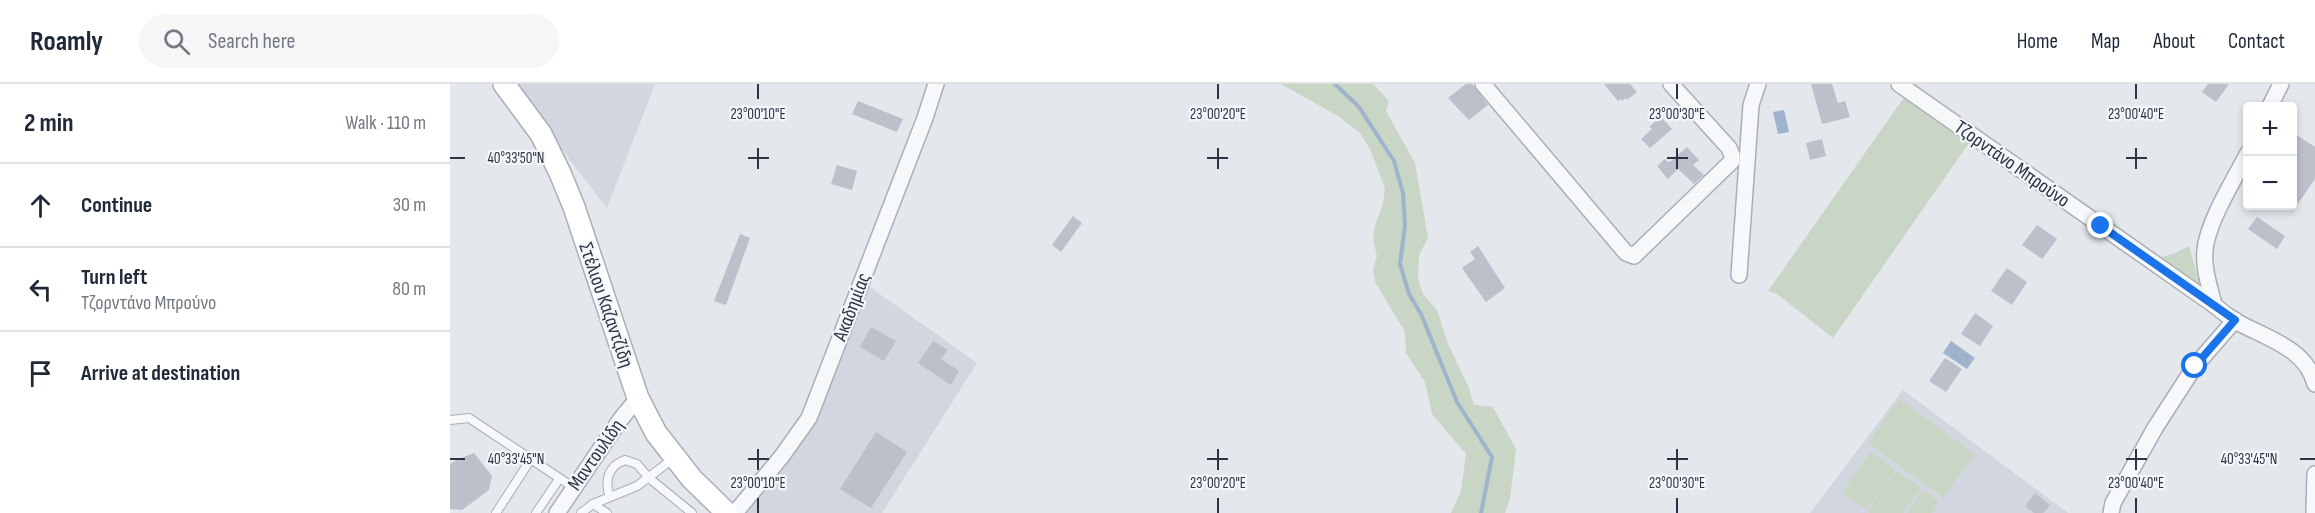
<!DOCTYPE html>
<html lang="en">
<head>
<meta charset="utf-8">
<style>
	:root { --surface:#fff; --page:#f6f6f7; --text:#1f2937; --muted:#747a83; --line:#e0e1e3 }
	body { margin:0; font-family:"Sofia Sans Condensed",sans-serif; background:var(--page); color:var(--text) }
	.controls { position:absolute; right:18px; top:18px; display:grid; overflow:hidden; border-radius:6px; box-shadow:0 3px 9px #0003 }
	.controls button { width:54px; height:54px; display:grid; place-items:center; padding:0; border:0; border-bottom:2px solid var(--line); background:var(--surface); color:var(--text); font:30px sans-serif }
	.stop { position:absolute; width:18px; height:18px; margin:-14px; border:4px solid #1a73e8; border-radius:50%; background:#fff }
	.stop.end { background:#1a73e8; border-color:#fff; box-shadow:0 2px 6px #0008 }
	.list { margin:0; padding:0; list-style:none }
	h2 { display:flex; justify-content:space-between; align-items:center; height:78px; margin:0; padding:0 24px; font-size:26px }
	h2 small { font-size:20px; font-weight:400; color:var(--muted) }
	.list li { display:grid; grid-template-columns:39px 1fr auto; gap:18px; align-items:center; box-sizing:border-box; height:84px; padding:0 24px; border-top:2px solid var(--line) }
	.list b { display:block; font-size:22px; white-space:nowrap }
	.list p { margin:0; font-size:20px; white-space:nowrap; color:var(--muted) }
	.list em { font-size:20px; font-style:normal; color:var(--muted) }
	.icon { flex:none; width:33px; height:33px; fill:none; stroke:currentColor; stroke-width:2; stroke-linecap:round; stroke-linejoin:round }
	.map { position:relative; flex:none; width:1865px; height:429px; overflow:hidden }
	header { display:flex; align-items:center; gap:36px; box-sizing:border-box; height:84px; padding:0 30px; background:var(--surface); border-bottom:2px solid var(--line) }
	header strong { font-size:28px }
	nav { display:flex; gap:33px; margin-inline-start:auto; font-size:21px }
	.search { width:420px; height:54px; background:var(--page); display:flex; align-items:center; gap:15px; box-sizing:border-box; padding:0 21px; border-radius:33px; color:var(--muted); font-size:22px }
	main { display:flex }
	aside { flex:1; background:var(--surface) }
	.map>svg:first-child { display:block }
	.built { fill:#d2d6de }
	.green { fill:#c9d6c5 }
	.water { fill:#9fb4cc }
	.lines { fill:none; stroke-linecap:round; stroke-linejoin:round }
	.stream { stroke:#9fb4cc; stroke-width:4 }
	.building { fill:#bbc0ca }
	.lane-casing { stroke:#a9aeb7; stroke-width:10 }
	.street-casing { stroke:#a9aeb7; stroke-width:18 }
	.secondary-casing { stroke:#a9aeb7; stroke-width:24 }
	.lane { stroke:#f7f8fa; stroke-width:8 }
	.street { stroke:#f7f8fa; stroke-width:15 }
	.secondary { stroke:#fff; stroke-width:21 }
	.route { stroke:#1a73e8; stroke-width:8 }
	.ticks { fill:none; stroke:#2b3445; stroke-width:2 }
	.labels { text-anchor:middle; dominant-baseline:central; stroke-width:4.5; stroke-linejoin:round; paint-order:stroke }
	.street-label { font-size:20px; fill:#2b3445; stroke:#f4f6f9 }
	.ticks-label { font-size:15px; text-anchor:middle; fill:#2b3445; stroke:#f4f6f9; stroke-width:4.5; stroke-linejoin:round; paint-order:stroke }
</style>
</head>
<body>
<header>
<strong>Roamly</strong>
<div class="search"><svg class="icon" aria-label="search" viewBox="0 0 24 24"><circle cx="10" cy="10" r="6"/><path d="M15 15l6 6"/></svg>Search here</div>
<nav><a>Home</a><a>Map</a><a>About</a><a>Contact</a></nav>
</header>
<main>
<aside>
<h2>2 min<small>Walk · 110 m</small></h2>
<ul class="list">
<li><svg class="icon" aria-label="ahead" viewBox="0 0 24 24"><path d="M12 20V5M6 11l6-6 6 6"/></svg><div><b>Continue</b></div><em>30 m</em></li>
<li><svg class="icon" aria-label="left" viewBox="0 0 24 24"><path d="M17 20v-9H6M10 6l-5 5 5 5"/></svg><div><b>Turn left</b><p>Τζορντάνο Μπρούνο</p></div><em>80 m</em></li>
<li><svg class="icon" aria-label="arrive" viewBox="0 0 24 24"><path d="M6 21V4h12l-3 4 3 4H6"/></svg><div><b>Arrive at destination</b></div></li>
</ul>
</aside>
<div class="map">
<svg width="1865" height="429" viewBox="0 0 1865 429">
	<rect width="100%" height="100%" fill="#e4e7ec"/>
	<g class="built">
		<path d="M65 0H205L157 124 109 62Z"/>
		<path d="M417 201 527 279 432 429H297L367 334Z"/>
		<path d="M1453 306 1618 429H1360Z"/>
	</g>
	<g class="green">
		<path d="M831 0H923L939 17 936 27 965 79 978 154 969 171 968 195 973 210 987 226 998 260 1019 304 1024 321 1043 323 1066 365 1060 414 1055 429H1001L1011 407 1016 370 982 330 975 298 956 269 955 248 925 198 923 185 927 172 923 156 925 141 933 120 935 104 920 65 910 49 888 32Z"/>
		<path d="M1455 12 1519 59 1383 254 1327 210 1318 207Z"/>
		<path d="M1739 162 1750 201 1709 174 1723 170Z"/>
		<path d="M1449 315 1525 370 1493 413 1418 359Z"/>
		<path d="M1421 368 1445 386 1416 425 1392 408Z"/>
		<path d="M1446 387 1471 404 1453 429H1420L1417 427Z"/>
		<path d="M1473 406 1489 418 1482 429H1457Z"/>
	</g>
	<g class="water">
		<path d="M1334 26 1339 48 1328 50 1323 28Z"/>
		<path d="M1501 257 1525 274 1517 285 1493 269Z"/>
	</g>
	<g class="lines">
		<path class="stream" d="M885 0 909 23 944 77 953 109 955 141 950 180 959 210 971 230 1007 318 1042 373 1031 429"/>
	</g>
	<g class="building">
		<path d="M1016 0H1022L1038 21 1019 36 998 14Z"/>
		<path d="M1154 0H1180L1187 8 1177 16 1176 14 1172 17 1171 15 1168 17Z"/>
		<path d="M1361 0H1382L1388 19 1395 17 1400 33 1372 40Z"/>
		<path d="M1758 0H1779L1766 18 1752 8Z"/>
		<path d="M408 17 453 35 447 48 402 30Z"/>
		<path d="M1208 35 1210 37 1213 35 1222 45 1200 64 1191 55 1202 45 1199 43Z"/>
		<path d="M1842 48 1865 63V95L1842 128Z"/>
		<path d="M1372 55 1376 72 1360 76 1356 59Z"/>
		<path d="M1237 63 1249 76 1243 81 1254 91 1244 100 1228 85 1218 95 1207 82 1215 75 1218 78 1221 77Z"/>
		<path d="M387 81 407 87 402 106 381 100Z"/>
		<path d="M623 132 632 139 611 168 602 161Z"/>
		<path d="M1807 133 1835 152 1827 165 1798 145Z"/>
		<path d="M1587 141 1607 155 1592 175 1572 161Z"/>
		<path d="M290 150 300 154 276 221 264 217Z"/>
		<path d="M1028 162 1055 204 1036 218 1012 184 1025 175 1020 168Z"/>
		<path d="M1557 184 1577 198 1562 221 1541 207Z"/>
		<path d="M1525 229 1543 242 1530 262 1511 250Z"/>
		<path d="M421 243 446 257 434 277 410 263Z"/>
		<path d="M483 257 498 266 491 275 509 287 501 301 468 279Z"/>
		<path d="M1495 274 1512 285 1496 308 1479 297Z"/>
		<path d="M426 348 457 368 421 424 390 405Z"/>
		<path d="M24 369 42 392 39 406 12 426 0 425V380L8 375Z"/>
		<path d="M1585 409 1600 421 1593 429H1584L1575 422Z"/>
	</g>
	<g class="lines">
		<defs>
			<g id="lane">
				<path d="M0 336 19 334 123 403"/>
				<path d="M160 413C154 397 158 382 175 376L187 380 199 394 242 429"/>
				<path d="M143 420 157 429"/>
				<path d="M46 429 81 375"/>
				<path d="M86 429 109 395"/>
				<path d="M131 429 143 420 187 402 224 374"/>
			</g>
			<g id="street">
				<path d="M1033 0 1176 169 1184 172 1282 77V71L1279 64 1221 0"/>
				<path d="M1449 0 1764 221"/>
				<path d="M1820 22 1831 0"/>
				<path d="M1798 69C1785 94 1757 139 1755 166 1753 185 1760 203 1764 221 1771 227 1779 233 1787 238 1816 254 1856 264 1865 300"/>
				<path d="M1289 191 1301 21 1308 0"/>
				<path d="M107 429 170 336 188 314"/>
				<path d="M285 429 332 372 359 334 475 34 486 0"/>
				<path d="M1661 429 1663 419 1705 344 1745 282 1785 236"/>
				<path d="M1864 429 1865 390"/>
			</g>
			<path id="secondary" d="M54 0 91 50 110 89 124 123 188 314 206 349 242 395 277 429"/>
		</defs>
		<use href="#lane" class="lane-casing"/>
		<use href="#street" class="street-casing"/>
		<use href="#secondary" class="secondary-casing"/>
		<use href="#lane" class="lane"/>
		<use href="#street" class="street"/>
		<use href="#secondary" class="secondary"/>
	</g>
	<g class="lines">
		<path class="route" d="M1651 142 1785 236 1745 282"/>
	</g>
	<path class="ticks" d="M308 0V15M768 0V15M1227 0V15M1686 0V15M308 64V85M768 64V85M1227 64V85M1686 64V85M0 74H15M298 74H319M757 74H778M1217 74H1238M1676 74H1697M308 365V386M768 365V386M1227 365V386M1686 365V386M0 375H15M298 375H319M757 375H778M1217 375H1238M1676 375H1697M1850 375H1865M308 414V429M768 414V429M1227 414V429M1686 414V429"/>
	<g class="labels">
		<g class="street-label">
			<text transform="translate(1562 80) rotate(35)">Τζορντάνο Μπρούνο</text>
			<text transform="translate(156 221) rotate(71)">Στέλιου Καζαντζίδη</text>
			<text transform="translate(402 223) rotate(-69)">Ακαδημίας</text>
			<text transform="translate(146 371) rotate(-55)">Μαντουλίδη</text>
		</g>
	</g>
	<g class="ticks-label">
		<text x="308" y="35">23°00'10"E</text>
		<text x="768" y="35">23°00'20"E</text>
		<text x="1227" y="35">23°00'30"E</text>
		<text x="1686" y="35">23°00'40"E</text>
		<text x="66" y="79">40°33'50"N</text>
		<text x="66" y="380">40°33'45"N</text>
		<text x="1799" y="380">40°33'45"N</text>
		<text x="308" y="404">23°00'10"E</text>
		<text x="768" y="404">23°00'20"E</text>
		<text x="1227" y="404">23°00'30"E</text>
		<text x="1686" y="404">23°00'40"E</text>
	</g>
</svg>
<div class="controls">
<button>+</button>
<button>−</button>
</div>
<div class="stop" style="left:1745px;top:282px"></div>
<div class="stop end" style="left:1651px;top:142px"></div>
</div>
</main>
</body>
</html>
